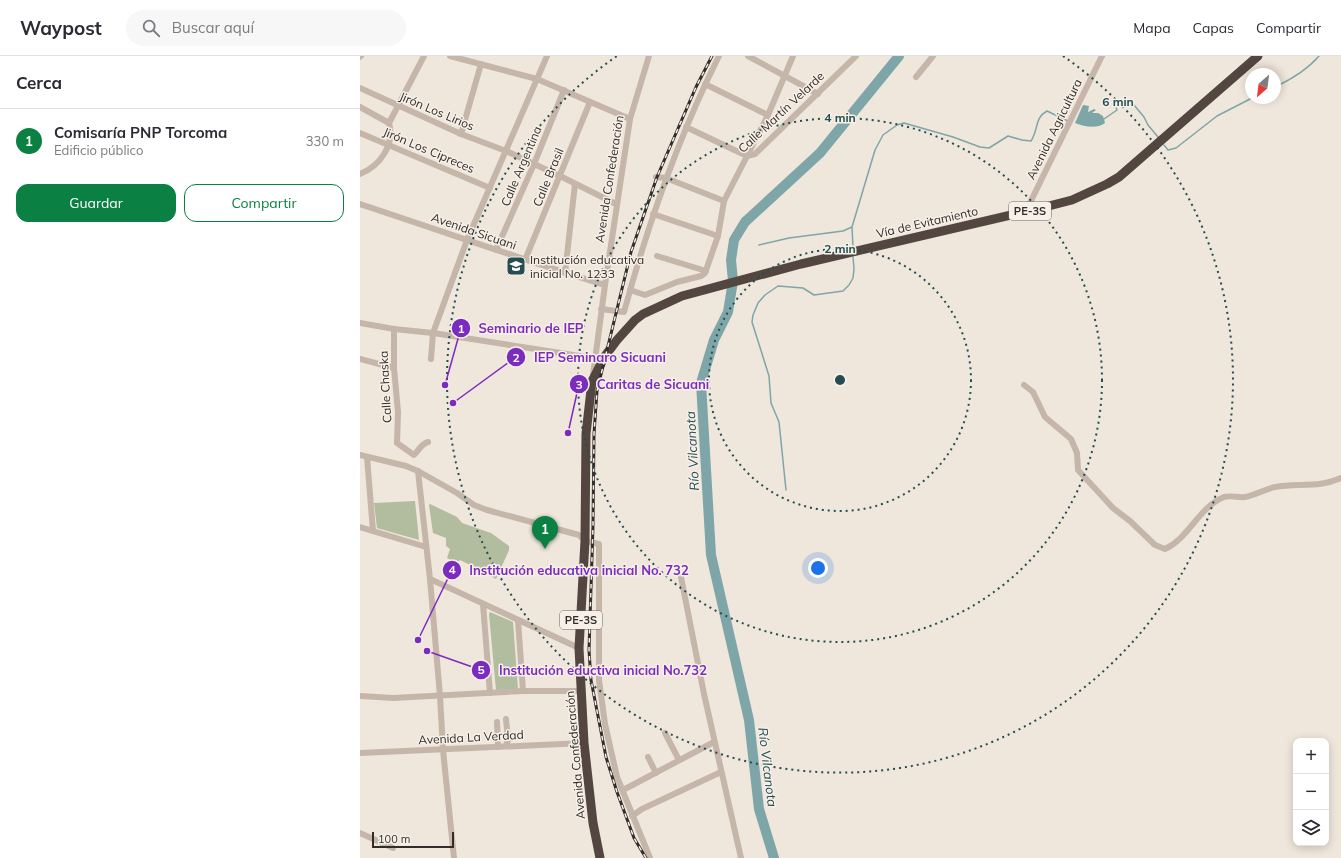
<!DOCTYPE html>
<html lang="es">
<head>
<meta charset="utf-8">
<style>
	:root { --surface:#fff; --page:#f7f7f7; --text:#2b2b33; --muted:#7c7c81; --line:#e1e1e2; --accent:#0b8043 }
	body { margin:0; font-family:Mulish,sans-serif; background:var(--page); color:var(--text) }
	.controls { position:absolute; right:12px; bottom:12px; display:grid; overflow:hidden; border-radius:8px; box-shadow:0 2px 10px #0003 }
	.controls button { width:36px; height:36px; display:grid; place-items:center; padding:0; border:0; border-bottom:1px solid var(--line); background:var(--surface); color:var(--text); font:20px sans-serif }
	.compass { position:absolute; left:885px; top:12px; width:36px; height:36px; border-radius:50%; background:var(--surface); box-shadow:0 2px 10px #0003; rotate:208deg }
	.scale { position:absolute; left:12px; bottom:10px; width:82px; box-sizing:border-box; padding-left:4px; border:2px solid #332c28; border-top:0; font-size:11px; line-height:14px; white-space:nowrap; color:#332c28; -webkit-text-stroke:3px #f7f0e8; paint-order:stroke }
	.you { position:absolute; left:458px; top:512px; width:14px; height:14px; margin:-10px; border:3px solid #fff; border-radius:50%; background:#1a73e8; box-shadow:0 0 0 6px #1a73e833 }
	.badge { display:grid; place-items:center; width:26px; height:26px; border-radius:50%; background:var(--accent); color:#fff; font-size:13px; font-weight:700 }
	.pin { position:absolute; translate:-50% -33px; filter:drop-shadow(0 1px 2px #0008) }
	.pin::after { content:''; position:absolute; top:21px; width:14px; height:12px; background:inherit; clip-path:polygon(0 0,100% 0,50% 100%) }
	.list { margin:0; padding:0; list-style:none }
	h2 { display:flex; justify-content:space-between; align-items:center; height:52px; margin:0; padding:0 16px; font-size:17px }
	h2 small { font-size:13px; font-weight:400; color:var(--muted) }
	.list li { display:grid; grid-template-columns:26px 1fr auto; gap:12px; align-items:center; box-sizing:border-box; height:64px; padding:0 16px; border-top:1px solid var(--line) }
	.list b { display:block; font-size:15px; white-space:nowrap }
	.list p { margin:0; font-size:13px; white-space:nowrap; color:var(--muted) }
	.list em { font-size:13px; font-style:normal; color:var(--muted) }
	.actions { display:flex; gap:8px; padding:12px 16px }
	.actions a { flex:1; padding:9px 0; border:1px solid var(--accent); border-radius:12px; text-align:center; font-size:14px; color:var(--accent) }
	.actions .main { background:var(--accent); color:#fff }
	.icon { flex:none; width:22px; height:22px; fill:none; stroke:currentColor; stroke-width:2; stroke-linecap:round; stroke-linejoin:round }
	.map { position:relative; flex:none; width:981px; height:802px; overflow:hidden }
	header { display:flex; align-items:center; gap:24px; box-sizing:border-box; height:56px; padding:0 20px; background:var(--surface); border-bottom:1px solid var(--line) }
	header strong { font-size:19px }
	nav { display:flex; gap:22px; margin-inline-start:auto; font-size:14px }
	.search { width:280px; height:36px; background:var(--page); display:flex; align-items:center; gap:10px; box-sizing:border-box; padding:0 14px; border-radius:22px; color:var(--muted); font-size:15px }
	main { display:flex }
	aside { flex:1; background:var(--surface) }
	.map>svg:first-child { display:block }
	.green { fill:#b2bc9e }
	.water { fill:#7ea6a8 }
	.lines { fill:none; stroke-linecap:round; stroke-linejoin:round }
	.stream { stroke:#7ea6a8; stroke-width:1.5 }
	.river { stroke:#7ea6a8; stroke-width:10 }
	.minor { stroke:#c5b6a9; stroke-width:6 }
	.highway { stroke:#534640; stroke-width:9 }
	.rail-casing { stroke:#332c28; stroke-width:3 }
	.rail { stroke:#f7f0e8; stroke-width:1.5; stroke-dasharray:4.5; stroke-linecap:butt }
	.ring { fill:none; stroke:#234d50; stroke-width:2; stroke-dasharray:2 4 }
	.labels { text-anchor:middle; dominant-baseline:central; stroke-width:3; stroke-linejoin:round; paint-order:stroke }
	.shield { fill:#f7f0e8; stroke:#6e6762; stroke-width:1 }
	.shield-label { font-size:11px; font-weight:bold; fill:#332c28 }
	.street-label { font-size:12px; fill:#332c28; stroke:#f7f0e8 }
	.poi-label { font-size:12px; fill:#332c28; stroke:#f7f0e8; text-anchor:start }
	.water-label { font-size:13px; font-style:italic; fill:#234d50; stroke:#f7f0e8 }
	.centre { fill:#234d50; stroke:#f7f0e8; stroke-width:2 }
	.ring-label { font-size:12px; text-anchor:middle; font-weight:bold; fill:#234d50; stroke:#f7f0e8; stroke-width:3; stroke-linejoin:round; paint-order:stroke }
	.leader { fill:none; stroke:#7b2cbf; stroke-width:1.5 }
	.callout-dot { fill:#7b2cbf; stroke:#f7f0e8; stroke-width:1.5 }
	.mark-label { font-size:12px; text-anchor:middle; font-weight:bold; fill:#fff }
	.callout-label { font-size:13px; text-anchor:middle; font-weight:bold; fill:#7b2cbf; stroke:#f7f0e8; stroke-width:3; stroke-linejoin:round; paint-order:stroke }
</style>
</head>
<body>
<header>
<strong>Waypost</strong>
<div class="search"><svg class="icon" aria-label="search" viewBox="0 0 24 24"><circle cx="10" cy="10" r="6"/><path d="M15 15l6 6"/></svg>Buscar aquí</div>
<nav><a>Mapa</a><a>Capas</a><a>Compartir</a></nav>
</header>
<main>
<aside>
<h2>Cerca<small></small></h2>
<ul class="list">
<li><span class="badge">1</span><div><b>Comisaría PNP Torcoma</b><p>Edificio público</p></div><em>330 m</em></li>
</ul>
<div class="actions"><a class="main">Guardar</a><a>Compartir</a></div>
</aside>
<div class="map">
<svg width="981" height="802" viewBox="0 0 981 802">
	<rect width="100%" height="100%" fill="#efe6dc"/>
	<g class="green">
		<path d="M55 445 59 484 17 472 14 447Z"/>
		<path d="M70 448 97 461 102 467 131 477 149 490V494L136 523 118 513 117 515 112 513V510L100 504 98 506 96 505 95 506 87 502 90 493 86 490V482L73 477 69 449Z"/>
		<path d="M130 556 153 566 158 633 136 634 129 558Z"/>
	</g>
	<path class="water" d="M723 49 729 50 728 56 734 53 736 54 732 57H738L743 60 745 67C737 73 725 71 715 67Z"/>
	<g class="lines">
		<g class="stream">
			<path d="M915 31C932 23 947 14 959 0"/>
			<path d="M744 63 757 54 755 48 756 44 774 49 784 61 788 69 798 81"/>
			<path d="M804 89 808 94 816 92 857 60 892 42"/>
			<path d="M399 189 429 182 483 175 492 171"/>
			<path d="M493 191 492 171 515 94 523 79 537 69 544 67 593 81 620 91 629 92 648 80 662 84 671 85C679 73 674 62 687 55L708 65"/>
			<path d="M426 434 419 366 411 347 409 320 392 266 393 259 398 247 405 239 418 230 443 232 454 239 483 235 489 229 493 222 494 213 493 201"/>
		</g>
		<path class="river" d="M414 802 399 753 389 664 351 499 341 327 354 284 368 256 373 225 371 204 374 184 385 166 460 97 539 0"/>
		<g class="minor">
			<path d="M90 0 177 23 270 63"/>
			<path d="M388 0 458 38"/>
			<path d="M0 1 1 0"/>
			<path d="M556 21 573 0"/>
			<path d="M345 28 408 59"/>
			<path d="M0 32 101 78 146 95 200 120 256 148"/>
			<path d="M0 51 29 67"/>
			<path d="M326 71 387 100"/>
			<path d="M0 77 130 132"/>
			<path d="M101 78 121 8"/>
			<path d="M387 100 395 98 496 0"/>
			<path d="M0 118C20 110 35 89 29 67L64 0"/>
			<path d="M296 121 306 122 364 145"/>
			<path d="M0 148C82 175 163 204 245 229"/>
			<path d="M666 155 742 0"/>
			<path d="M293 158 358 180"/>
			<path d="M136 194 174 108 204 34"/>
			<path d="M297 200 346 215"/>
			<path d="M165 204 230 46"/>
			<path d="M205 217 215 128"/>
			<path d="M270 234 285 239 317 226 341 220 345 217 358 180 364 145 408 59 433 0"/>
			<path d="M241 253 264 256C288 168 318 82 359 0"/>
			<path d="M0 267 34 273 73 277 239 303"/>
			<path d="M34 273V312L38 356 37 387 54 399C59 394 61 388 68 386"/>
			<path d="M0 303 34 312"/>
			<path d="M71 303 73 277 107 184 187 0"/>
			<path d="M233 319 245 229 270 63 289 0"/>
			<path d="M664 329 673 336 685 361 711 383 717 397 718 414 753 452 770 465 795 489 805 493C829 482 839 451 864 441 871 439 879 442 885 441 896 439 905 433 915 431 937 427 960 432 981 422"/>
			<path d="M0 399 46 410 58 415 97 437 114 449 127 454 208 476 219 479 225 485 239 488V624L245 668 257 721 290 802"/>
			<path d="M7 401 13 475"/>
			<path d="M58 415 70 523 80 640 83 694 94 802"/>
			<path d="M0 471 66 491"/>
			<path d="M321 521 344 638 381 802"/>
			<path d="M70 523 219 592"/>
			<path d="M123 548 130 637"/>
			<path d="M158 564 163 635"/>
			<path d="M0 640 33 642 163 635H221"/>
			<path d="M137 666 138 691"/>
			<path d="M305 677 319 704"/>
			<path d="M146 690 148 684 146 663"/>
			<path d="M0 697 224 687"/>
			<path d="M288 701 296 717"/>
			<path d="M263 734 354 686"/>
			<path d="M272 760 282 753 361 716"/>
			<path d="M0 777 33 792"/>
		</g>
		<path class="highway" d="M240 802 233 767 224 687 219 592 225 485 226 378 232 325 245 300 257 284 275 264 283 258 322 240 441 208 681 152 712 144 747 128 759 121 898 0"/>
		<defs>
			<path id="rail" d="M286 802 274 782 257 736 246 701 231 624 229 594 233 470 234 378 237 335 271 196 297 121 336 31 352 0"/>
		</defs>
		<use href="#rail" class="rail-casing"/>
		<use href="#rail" class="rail"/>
	</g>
	<g class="ring">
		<circle cx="480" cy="324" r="131"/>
		<circle cx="480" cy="324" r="262"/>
		<path d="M703 0A393 393 0 1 1 257 0"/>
	</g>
	<defs>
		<symbol id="school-square" viewBox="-11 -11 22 22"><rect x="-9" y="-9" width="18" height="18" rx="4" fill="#234d50" stroke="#f7f0e8"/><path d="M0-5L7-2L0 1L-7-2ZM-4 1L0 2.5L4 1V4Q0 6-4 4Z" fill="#fff"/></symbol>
	</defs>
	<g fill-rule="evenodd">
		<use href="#school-square" x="145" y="199" width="22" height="22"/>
	</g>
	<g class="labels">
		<g class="shield">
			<rect x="649" y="146" width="42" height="18" rx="3"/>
			<rect x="200" y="555" width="42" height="18" rx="3"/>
		</g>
		<g class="shield-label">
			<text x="670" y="155">PE-3S</text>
			<text x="221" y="564">PE-3S</text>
		</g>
		<g class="street-label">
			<text transform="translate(77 55) rotate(23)">Jirón Los Lirios</text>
			<text transform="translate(421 56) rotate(-43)">Calle Martín Velarde</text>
			<text transform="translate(694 73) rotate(-64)">Avenida Agricultura</text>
			<text transform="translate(69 94) rotate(23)">Jirón Los Cipreces</text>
			<text transform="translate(161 110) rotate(-67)">Calle Argentina</text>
			<text transform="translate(188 121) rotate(-68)">Calle Brasil</text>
			<text transform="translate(249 123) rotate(-81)">Avenida Confederación</text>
			<text transform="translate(567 166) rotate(-13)">Vía de Evitamiento</text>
			<text transform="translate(114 175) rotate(19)">Avenida Sicuani</text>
			<text transform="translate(25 331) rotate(-93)">Calle Chaska</text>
			<text transform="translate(111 681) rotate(-3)">Avenida La Verdad</text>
			<text transform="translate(215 699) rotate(-95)">Avenida Confederación</text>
		</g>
		<g class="poi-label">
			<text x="170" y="203">Institución educativa<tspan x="170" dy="14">inicial No. 1233</tspan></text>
		</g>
		<g class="water-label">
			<text transform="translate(332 395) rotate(-93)">Río Vilcanota</text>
			<text transform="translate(408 711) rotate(83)">Río Vilcanota</text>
		</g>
	</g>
	<circle cx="480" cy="324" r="6" class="centre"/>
	<g class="ring-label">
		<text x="758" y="50">6 min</text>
		<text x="480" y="66">4 min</text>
		<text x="480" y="197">2 min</text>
	</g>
	<path class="leader" d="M85 329L101 272M93 347L156 301M208 377L219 328M58 584L92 514M67 595L121 614"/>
	<g class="callout-dot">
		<circle cx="85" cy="329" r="4"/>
		<circle cx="93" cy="347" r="4"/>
		<circle cx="208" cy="377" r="4"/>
		<circle cx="58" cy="584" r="4"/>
		<circle cx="67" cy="595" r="4"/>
		<circle cx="101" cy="272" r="10"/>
		<circle cx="156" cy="301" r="10"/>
		<circle cx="219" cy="328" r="10"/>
		<circle cx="92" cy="514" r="10"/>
		<circle cx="121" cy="614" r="10"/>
	</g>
	<g class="mark-label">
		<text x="101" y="277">1</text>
		<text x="156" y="306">2</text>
		<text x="219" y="333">3</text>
		<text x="92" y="518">4</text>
		<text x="121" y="618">5</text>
	</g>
	<g class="callout-label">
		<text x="171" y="277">Seminario de IEP</text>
		<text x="240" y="306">IEP Seminaro Sicuani</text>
		<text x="293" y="333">Caritas de Sicuani</text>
		<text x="219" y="519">Institución educativa inicial No. 732</text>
		<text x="243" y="619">Institución eductiva inicial No.732</text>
	</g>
</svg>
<div class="controls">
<button>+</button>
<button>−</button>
<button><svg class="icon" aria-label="layers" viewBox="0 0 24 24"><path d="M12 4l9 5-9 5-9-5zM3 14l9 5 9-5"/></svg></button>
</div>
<svg class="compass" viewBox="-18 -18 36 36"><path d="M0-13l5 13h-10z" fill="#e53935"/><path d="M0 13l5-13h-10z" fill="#7c7c81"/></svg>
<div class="scale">100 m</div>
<div class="you"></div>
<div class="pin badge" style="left:185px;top:493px">1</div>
</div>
</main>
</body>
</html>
